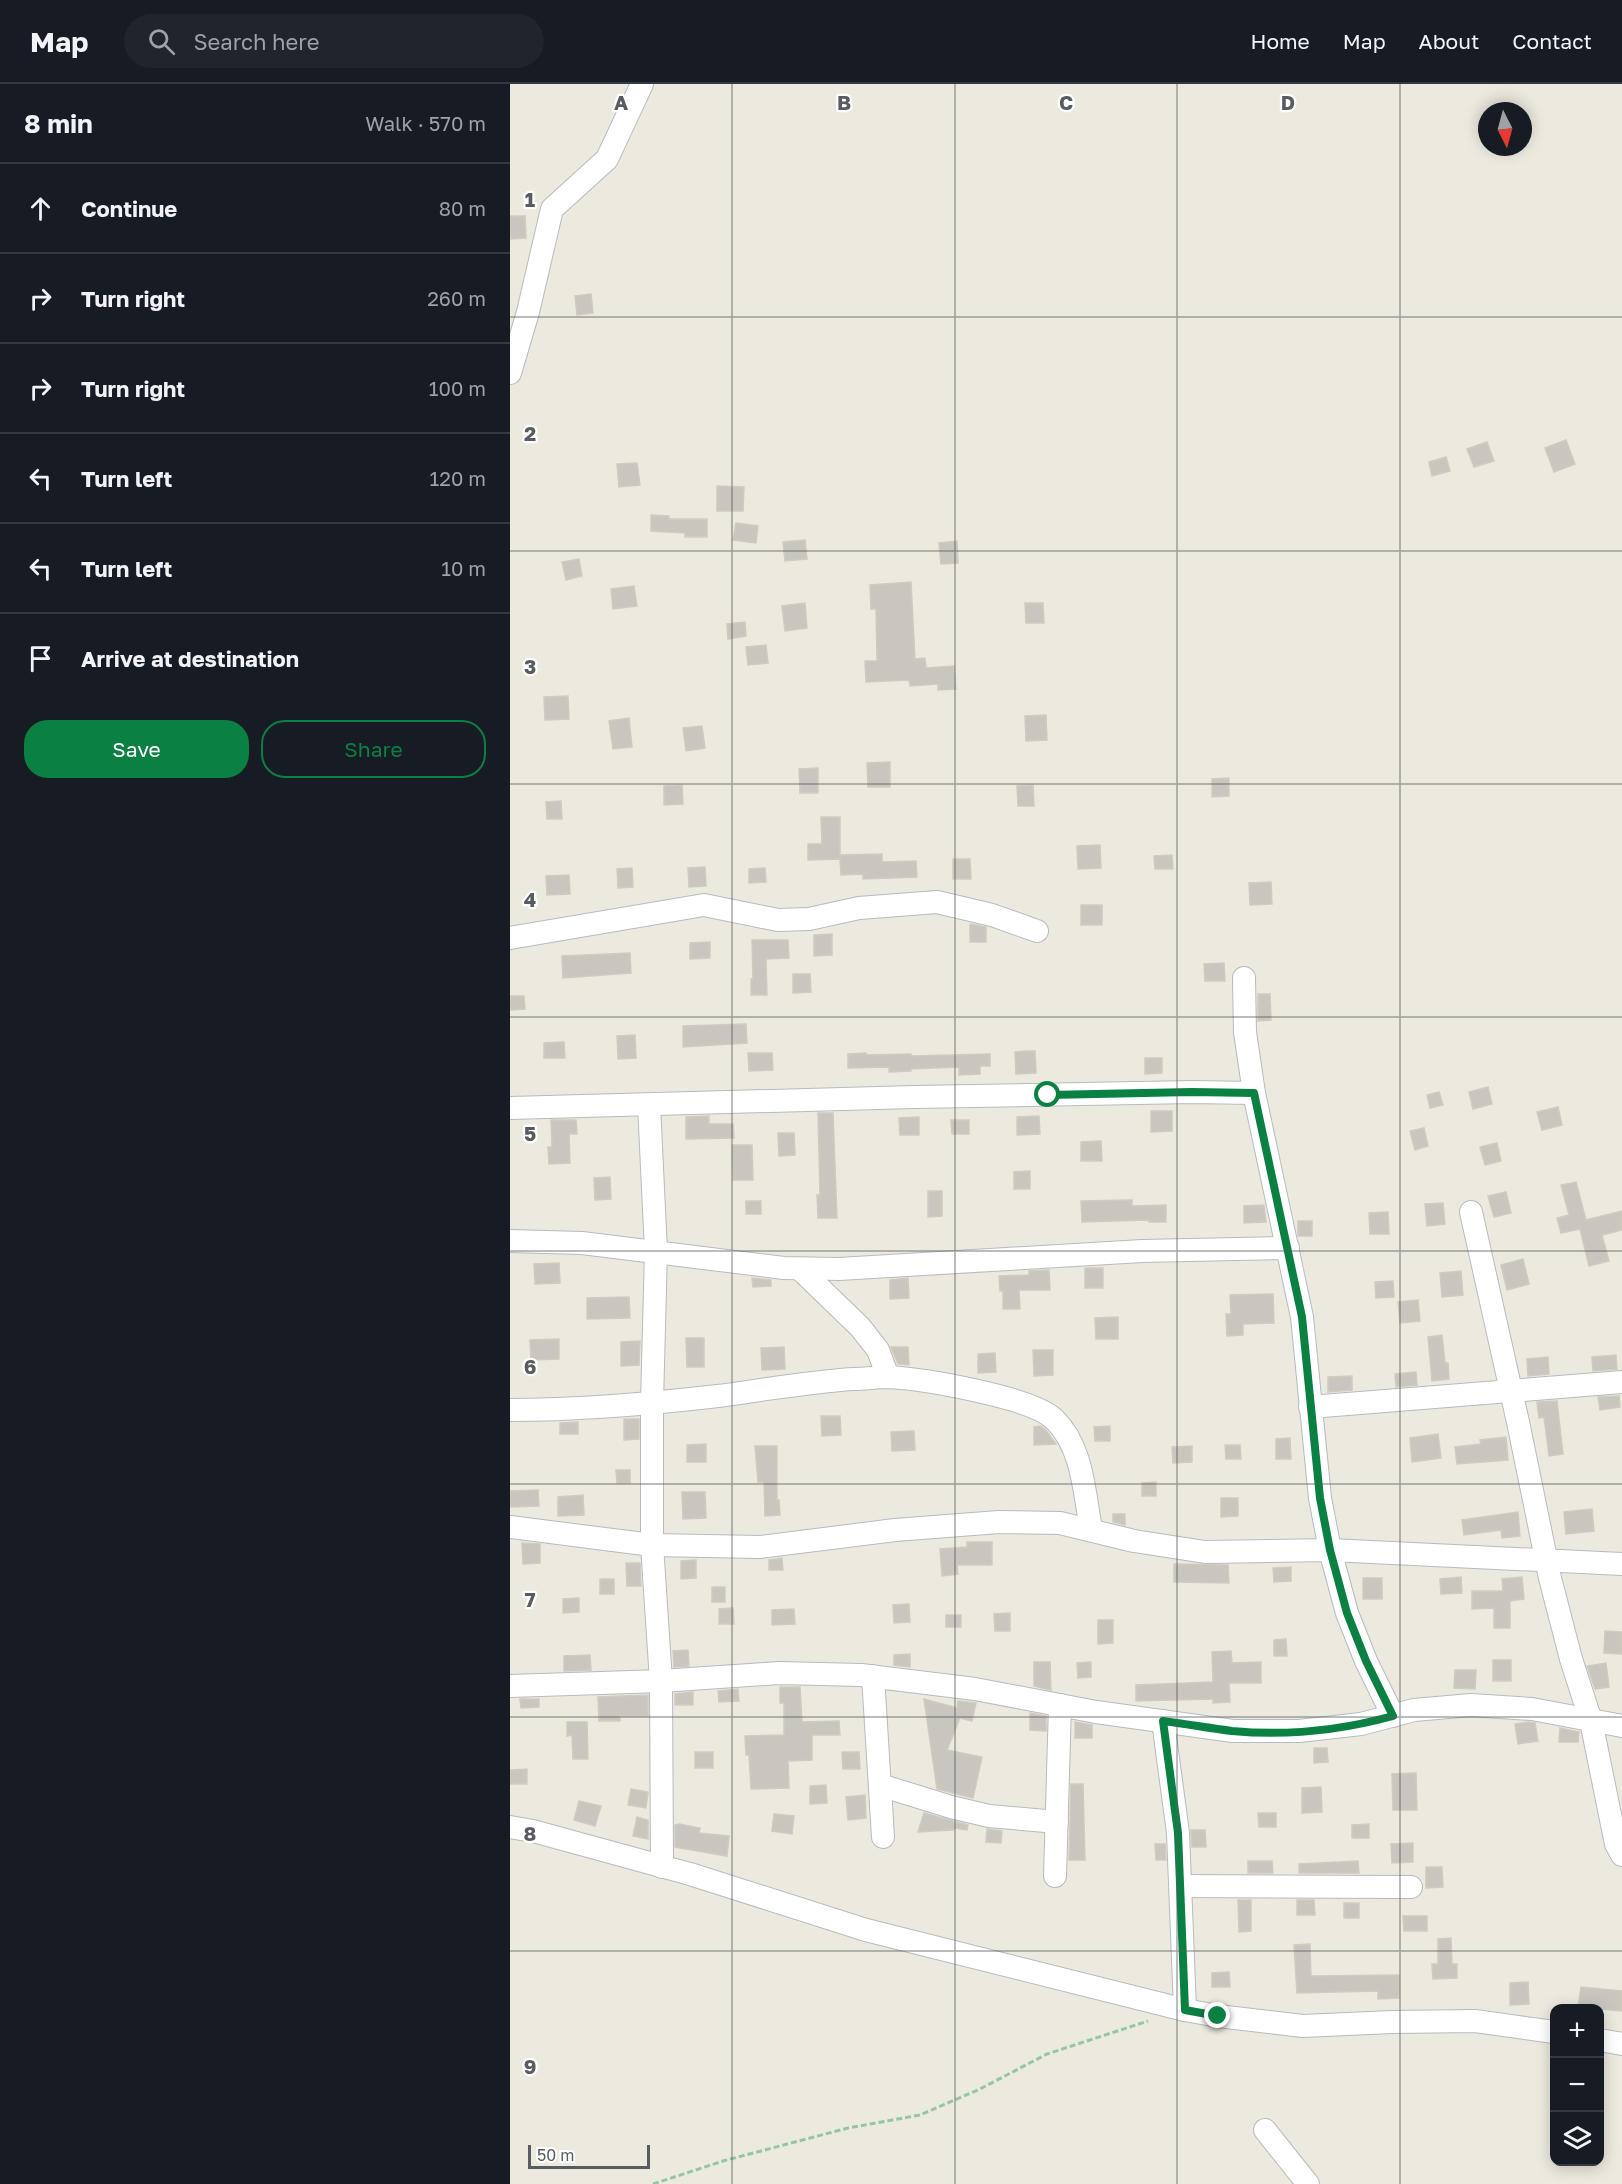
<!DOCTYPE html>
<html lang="en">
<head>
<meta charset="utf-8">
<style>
	:root { --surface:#171b24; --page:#20242c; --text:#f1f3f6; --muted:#9ea1a6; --line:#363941; --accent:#0b8043 }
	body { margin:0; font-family:"Golos Text",sans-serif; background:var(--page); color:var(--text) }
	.controls { position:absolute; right:18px; bottom:18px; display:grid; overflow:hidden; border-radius:12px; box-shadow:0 3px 15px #0003 }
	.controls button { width:54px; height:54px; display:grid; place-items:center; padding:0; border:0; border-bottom:2px solid var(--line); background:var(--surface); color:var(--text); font:30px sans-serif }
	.compass { position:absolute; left:968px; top:18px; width:54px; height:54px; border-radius:50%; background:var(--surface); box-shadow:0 3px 15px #0003; rotate:174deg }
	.scale { position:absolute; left:18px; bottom:15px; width:122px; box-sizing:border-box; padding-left:6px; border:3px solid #585c61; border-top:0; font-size:16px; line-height:21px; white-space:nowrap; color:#585c61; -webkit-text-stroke:4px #fff; paint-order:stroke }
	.stop { position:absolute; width:18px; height:18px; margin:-14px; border:4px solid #0b8043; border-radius:50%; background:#fff }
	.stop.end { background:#0b8043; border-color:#fff; box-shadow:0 2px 6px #0008 }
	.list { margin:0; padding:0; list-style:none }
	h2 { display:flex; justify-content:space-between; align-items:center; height:78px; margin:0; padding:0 24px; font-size:26px }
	h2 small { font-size:20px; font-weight:400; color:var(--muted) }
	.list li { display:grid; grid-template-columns:39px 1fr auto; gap:18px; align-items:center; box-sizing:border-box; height:90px; padding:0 24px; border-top:2px solid var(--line) }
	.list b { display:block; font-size:22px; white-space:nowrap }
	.list em { font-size:20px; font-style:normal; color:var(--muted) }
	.actions { display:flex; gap:12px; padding:18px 24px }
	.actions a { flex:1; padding:14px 0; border:2px solid var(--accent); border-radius:24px; text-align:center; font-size:21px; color:var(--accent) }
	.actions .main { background:var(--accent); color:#fff }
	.icon { flex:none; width:33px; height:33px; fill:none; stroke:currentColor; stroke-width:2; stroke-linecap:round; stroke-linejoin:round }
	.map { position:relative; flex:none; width:1112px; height:2100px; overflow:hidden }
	header { display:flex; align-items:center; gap:36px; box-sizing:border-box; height:84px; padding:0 30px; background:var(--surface); border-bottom:2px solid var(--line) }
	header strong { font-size:28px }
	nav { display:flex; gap:33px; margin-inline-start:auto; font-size:21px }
	.search { width:420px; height:54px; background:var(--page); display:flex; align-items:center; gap:15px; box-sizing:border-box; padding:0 21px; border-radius:33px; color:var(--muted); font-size:22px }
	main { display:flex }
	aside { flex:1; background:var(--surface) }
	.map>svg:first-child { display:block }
	.building { fill:#c8c6bf; stroke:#d0cbbe; stroke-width:1.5 }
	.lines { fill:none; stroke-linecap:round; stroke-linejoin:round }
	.minor-casing { stroke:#b7babf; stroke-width:24 }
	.path { stroke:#94c5a4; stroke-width:3; stroke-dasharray:6 3; stroke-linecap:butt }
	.minor { stroke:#fff; stroke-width:22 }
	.route { stroke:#0b8043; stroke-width:8 }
	.grid { fill:none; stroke:#585c61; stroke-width:1.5; stroke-opacity:0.55 }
	.grid-label { font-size:20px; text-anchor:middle; font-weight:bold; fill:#585c61; stroke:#fff; stroke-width:4.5; stroke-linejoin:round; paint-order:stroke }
</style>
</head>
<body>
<header>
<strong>Map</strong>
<div class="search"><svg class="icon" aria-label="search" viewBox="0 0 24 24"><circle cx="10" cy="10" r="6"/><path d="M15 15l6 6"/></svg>Search here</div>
<nav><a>Home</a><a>Map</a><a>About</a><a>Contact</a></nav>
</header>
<main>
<aside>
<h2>8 min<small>Walk · 570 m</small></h2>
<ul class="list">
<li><svg class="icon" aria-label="ahead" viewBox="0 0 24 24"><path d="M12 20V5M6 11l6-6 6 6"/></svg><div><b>Continue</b></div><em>80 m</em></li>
<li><svg class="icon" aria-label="right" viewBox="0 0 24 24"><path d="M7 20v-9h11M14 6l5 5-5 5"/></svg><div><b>Turn right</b></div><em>260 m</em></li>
<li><svg class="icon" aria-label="right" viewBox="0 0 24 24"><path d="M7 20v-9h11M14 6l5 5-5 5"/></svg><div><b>Turn right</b></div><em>100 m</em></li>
<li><svg class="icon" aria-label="left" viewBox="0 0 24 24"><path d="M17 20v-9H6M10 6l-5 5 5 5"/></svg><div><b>Turn left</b></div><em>120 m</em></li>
<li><svg class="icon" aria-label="left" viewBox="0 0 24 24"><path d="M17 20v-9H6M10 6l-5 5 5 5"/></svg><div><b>Turn left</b></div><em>10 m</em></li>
<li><svg class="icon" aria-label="arrive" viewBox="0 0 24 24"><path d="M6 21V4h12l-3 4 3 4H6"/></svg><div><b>Arrive at destination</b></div></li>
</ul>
<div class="actions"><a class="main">Save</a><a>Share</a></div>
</aside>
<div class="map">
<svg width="1112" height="2100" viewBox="0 0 1112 2100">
	<rect width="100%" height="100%" fill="#eceadf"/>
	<g class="building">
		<path d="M0 132H15L16 154 1 155Z"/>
		<path d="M81 210 83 229 67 231 65 212Z"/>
		<path d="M1056 356 1065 380 1044 388 1035 364Z"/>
		<path d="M977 358 984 377 964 383 957 365Z"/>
		<path d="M936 373 940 387 922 392 919 378Z"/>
		<path d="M127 379 130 401 109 403 107 380Z"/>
		<path d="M207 402 234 403 233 427H207Z"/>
		<path d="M141 431 159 432V435H197V453H175V449L141 447Z"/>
		<path d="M226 439 248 442 246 459 223 456Z"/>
		<path d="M295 456 297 475 275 477 273 458Z"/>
		<path d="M447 457 448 479 431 480 429 459Z"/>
		<path d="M69 475 72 492 56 496 52 478Z"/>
		<path d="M401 498 405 575 415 574 416 584 444 582 446 605 428 606V600L400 602 399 596 356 598 355 577H367L366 525H361L360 501Z"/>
		<path d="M124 502 127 522 103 525 101 505Z"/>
		<path d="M295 519 297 544 275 547 272 522Z"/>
		<path d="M515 519H533L534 539H516Z"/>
		<path d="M235 538 236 552 218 555 217 540Z"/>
		<path d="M256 561 258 579 238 581 236 563Z"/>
		<path d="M58 612 59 635 35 636 34 613Z"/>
		<path d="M536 631 537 656 516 657 515 632Z"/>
		<path d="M119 634 122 663 103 665 99 637Z"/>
		<path d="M192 642 195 664 176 667 173 644Z"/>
		<path d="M380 678V703H358L357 679Z"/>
		<path d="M308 684V709H290L289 685Z"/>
		<path d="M719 694V712L702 713V695Z"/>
		<path d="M172 701 173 720 154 721V702Z"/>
		<path d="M523 701 524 722H508L507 702Z"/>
		<path d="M51 717 52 735H37L36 718Z"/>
		<path d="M311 733H330V771L372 770V778L406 777 407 793 353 795V790L331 791 330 775 298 776V760H312Z"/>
		<path d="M590 761 591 784 568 785 567 762Z"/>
		<path d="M662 771 663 785H645L644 772Z"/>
		<path d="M443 775H460L461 795H443Z"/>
		<path d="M195 783 196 802 179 803 178 784Z"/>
		<path d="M122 784 123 803 108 804 107 785Z"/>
		<path d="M255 784 256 798 239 799V785Z"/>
		<path d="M59 791 60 810 37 811 36 792Z"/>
		<path d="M761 798 762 820 740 821 739 799Z"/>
		<rect x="571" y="821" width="21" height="20"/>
		<path d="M460 840 476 843V858H460Z"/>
		<path d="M322 850V871L304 872V851Z"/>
		<path d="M242 856H278L279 874 256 875 257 911H241V895H243Z"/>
		<path d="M200 858V874L180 875V859Z"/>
		<path d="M120 869 121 889 53 894 52 872Z"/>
		<path d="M714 879 715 897H695L694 880Z"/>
		<path d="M283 890H300L301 908 283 909Z"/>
		<path d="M748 910H760L761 936 748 937Z"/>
		<path d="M0 912H14L15 925 0 926Z"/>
		<path d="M236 940 237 959 173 963V942Z"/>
		<path d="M125 951 126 974 108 975 107 952Z"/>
		<path d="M54 958 55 974H34V959Z"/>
		<path d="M515 967H525L526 989 506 990 505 968Z"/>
		<path d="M238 969H262L263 986 239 987Z"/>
		<path d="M356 969V971L401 970V972L480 970V982H470V990L449 991V983L401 985V987L379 988V983L338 984V970Z"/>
		<path d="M635 974H652V989L635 990Z"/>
		<path d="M978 1003 982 1020 963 1025 959 1008Z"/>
		<path d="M929 1008 933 1021 920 1024 917 1011Z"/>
		<path d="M1048 1023 1052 1041 1032 1046 1027 1028Z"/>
		<path d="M641 1027H662V1047L641 1048Z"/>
		<path d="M308 1029H323L327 1134H308L307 1111H310Z"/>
		<path d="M199 1032V1040H223L224 1054 176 1055V1033Z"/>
		<path d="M529 1032 530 1050 507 1051V1033Z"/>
		<path d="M409 1033V1051H390L389 1034Z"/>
		<path d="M41 1036H66L67 1050H59L60 1079 39 1080 38 1063H42Z"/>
		<path d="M441 1036H459V1050H442Z"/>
		<path d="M914 1044 918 1062 905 1066 900 1047Z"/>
		<path d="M268 1049H284L285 1071 269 1072Z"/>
		<path d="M591 1057 592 1077H571V1058Z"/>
		<path d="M987 1059 991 1077 975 1081 970 1063Z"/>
		<path d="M222 1061H242L243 1096H223Z"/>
		<path d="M520 1087V1105H504V1088Z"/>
		<path d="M100 1093 101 1115 85 1116 84 1094Z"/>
		<path d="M1066 1098 1076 1136 1112 1127V1146L1092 1151 1099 1177 1079 1182 1070 1145 1051 1149 1047 1134 1059 1131 1051 1101Z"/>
		<path d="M418 1107H432V1132L418 1133Z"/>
		<path d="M996 1108 1001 1129 984 1133 978 1112Z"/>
		<path d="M622 1116V1122L656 1121V1138H639V1136L572 1138 571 1117Z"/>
		<rect x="236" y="1117" width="15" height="13"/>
		<path d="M933 1119 935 1140 917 1142 915 1120Z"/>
		<path d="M754 1121 756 1138 734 1139V1122Z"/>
		<path d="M878 1128 879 1150H860L859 1129Z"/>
		<rect x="788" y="1137" width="14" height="15"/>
		<path d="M1013 1175 1019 1200 997 1206 991 1181Z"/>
		<path d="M49 1179 50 1199 25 1200 24 1180Z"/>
		<rect x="575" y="1184" width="18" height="20"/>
		<path d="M539 1186 540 1206H509L510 1225H493V1207H490L489 1192 519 1191V1187Z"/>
		<path d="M951 1187 953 1211 932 1213 930 1189Z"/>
		<path d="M242 1194 261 1196V1202L243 1203Z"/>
		<path d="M398 1194 399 1214 380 1215V1196Z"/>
		<path d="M883 1197 884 1213 866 1214 865 1198Z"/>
		<path d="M763 1210 764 1239 733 1240V1251L717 1252 716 1230H721L720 1211Z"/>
		<path d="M119 1213 120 1234 77 1235V1214Z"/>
		<path d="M908 1216 910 1237 890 1239 888 1218Z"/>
		<path d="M608 1233V1255H586L585 1234Z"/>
		<path d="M932 1251 935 1279H938L939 1295 922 1297 918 1253Z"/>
		<path d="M176 1254H194V1283H177Z"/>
		<path d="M49 1255V1275L21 1276 20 1256Z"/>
		<path d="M130 1257 129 1281 111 1282V1258Z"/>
		<path d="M274 1263 275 1285 252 1286 251 1264Z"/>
		<path d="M381 1263H398L399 1281 388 1280Z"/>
		<path d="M523 1266H543V1291L524 1292Z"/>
		<path d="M485 1269 486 1288 468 1289V1270Z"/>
		<path d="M1106 1271 1107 1285 1083 1287 1082 1273Z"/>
		<path d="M1038 1273 1039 1290 1018 1292 1017 1275Z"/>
		<path d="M906 1288 907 1301 886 1303 885 1290Z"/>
		<path d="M842 1292V1306L818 1308V1293Z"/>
		<path d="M1109 1312 1110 1323 1090 1326 1088 1313Z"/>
		<path d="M1047 1317 1053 1370 1039 1372 1034 1333 1029 1334 1027 1318Z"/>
		<path d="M311 1332H330L331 1351 312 1352Z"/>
		<path d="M114 1335H129V1355L114 1356Z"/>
		<path d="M68 1338V1350H50V1339Z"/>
		<path d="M530 1342 535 1345 546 1360 524 1361V1343Z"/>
		<path d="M600 1342V1357H585L584 1343Z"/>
		<path d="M404 1347 405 1366 382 1367 381 1348Z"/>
		<path d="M928 1350 931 1374 902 1378 900 1354Z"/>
		<path d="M996 1353 998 1376 947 1380 945 1363 971 1360 970 1356Z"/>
		<path d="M780 1354 781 1375H766V1355Z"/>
		<path d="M196 1360V1378H177V1361Z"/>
		<path d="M715 1361H730L731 1375H716Z"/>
		<path d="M245 1362H267V1416H269L270 1431 255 1432 254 1398H248Z"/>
		<path d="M682 1362V1378L663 1379 662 1363Z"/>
		<path d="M106 1386H120V1399H107Z"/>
		<path d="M646 1398V1412H632V1399Z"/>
		<path d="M28 1406 29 1422 0 1423V1407Z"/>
		<path d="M172 1408H195L196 1434 173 1435Z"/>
		<path d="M73 1411 74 1431 48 1432V1413Z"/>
		<path d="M711 1414H728V1432L711 1433Z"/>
		<path d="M1082 1425 1084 1447 1056 1450 1054 1428Z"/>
		<path d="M1008 1428 1010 1452 992 1454 991 1446 954 1451 952 1436Z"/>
		<path d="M603 1430H615V1441L603 1438Z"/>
		<path d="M457 1458H482V1481H447L448 1490 432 1492 430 1465 457 1463Z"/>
		<path d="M12 1459 30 1460V1479L13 1480Z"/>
		<path d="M272 1474 273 1486H259V1476Z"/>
		<path d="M186 1476V1494L171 1495V1477Z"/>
		<path d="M116 1479H130L131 1502H117Z"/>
		<path d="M664 1480 718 1481 719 1499 664 1498Z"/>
		<path d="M781 1483V1497L764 1498 763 1484Z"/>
		<path d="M951 1493 952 1509 931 1510 930 1495Z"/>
		<path d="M1012 1493 1014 1515 1000 1517V1544H984V1524L962 1525V1507H993L992 1495Z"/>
		<rect x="853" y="1494" width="19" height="21"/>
		<rect x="90" y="1495" width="14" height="15"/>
		<rect x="202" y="1503" width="13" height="15"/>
		<path d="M69 1514V1528L53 1529V1515Z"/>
		<path d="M399 1520 400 1538 384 1539 383 1521Z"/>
		<path d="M223 1524 224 1540H209V1525Z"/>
		<path d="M284 1525 285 1540 262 1541V1526Z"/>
		<path d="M500 1529V1547H485L484 1530Z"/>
		<rect x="436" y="1531" width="15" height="12"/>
		<path d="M588 1536H603V1559L588 1560Z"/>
		<path d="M1095 1547 1112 1548V1570L1094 1569Z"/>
		<path d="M776 1555 777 1572H764V1556Z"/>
		<path d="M178 1566 179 1582 164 1583 163 1567Z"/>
		<path d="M721 1567 722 1579 751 1578V1599H719L720 1618 703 1619V1615L626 1617V1601L703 1598 702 1568Z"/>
		<path d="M400 1570V1583L384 1581V1571Z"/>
		<path d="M80 1571 81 1586 54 1587V1572Z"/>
		<rect x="983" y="1576" width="18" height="21"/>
		<path d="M524 1578H540L541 1606 524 1602Z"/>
		<path d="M581 1578V1593L568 1594 567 1579Z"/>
		<path d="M1096 1579 1099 1603 1085 1605 1077 1582Z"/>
		<path d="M945 1586H966L965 1605 944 1604Z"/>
		<path d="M270 1603H290L292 1638 329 1637 330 1651H302V1676L278 1677 279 1704 241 1705 239 1671H236L235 1652 274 1651V1619H270Z"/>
		<path d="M228 1605 229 1617 209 1618 208 1607Z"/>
		<path d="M183 1608V1621H165V1610Z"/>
		<path d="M138 1611V1632H110V1637H89L88 1613Z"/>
		<path d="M10 1615H29V1623L11 1624Z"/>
		<path d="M414 1615 447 1624 448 1617 466 1619 462 1637 450 1634 437 1666 472 1673 463 1714 427 1705Z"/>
		<path d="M520 1629 536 1632V1647L520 1646Z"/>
		<path d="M57 1638H77L78 1675H63L62 1651 57 1652Z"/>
		<path d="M565 1638 582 1641V1654H565Z"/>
		<path d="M1017 1638 1025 1639 1028 1657 1008 1660 1005 1640Z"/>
		<path d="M1050 1644 1069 1648 1068 1658H1049Z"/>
		<path d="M804 1664H817L818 1678 804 1679Z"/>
		<rect x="185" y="1668" width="18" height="16"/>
		<path d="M332 1668H349L350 1685H333Z"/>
		<path d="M17 1685V1700H0V1686Z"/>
		<path d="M906 1689 907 1726H883L882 1690Z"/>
		<path d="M561 1700H573L575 1776H559Z"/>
		<path d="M316 1701 317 1719 300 1720V1702Z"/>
		<path d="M811 1703 812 1728 792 1729V1704Z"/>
		<path d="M121 1705 138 1708 136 1724 118 1721Z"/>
		<path d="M355 1711 356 1734 338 1736 336 1713Z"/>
		<path d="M69 1717 91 1722 85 1742 64 1736Z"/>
		<path d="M414 1729 458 1741 457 1746 444 1744 443 1746 408 1748Z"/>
		<path d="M748 1729H766V1743H749Z"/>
		<path d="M264 1730 284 1732 282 1750 262 1747Z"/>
		<path d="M127 1733 138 1736V1755L123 1752Z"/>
		<path d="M169 1740 190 1744 189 1749 219 1752 217 1772 165 1763V1741Z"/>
		<path d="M859 1740V1754H842V1741Z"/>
		<path d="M477 1745 492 1747 491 1759 476 1758Z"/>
		<path d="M681 1746H695L696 1763H682Z"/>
		<path d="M903 1759V1778L882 1779 881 1760Z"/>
		<path d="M645 1760H655L656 1776H646Z"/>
		<path d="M738 1777H762L763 1789H738Z"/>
		<path d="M848 1777 849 1789H789V1780Z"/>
		<path d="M916 1783H932L933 1803 916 1804Z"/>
		<path d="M728 1816H741V1847L729 1848Z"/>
		<path d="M787 1816H804L805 1831H787Z"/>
		<rect x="834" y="1819" width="15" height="15"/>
		<path d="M893 1832H917V1847H894Z"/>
		<path d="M941 1854 942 1880H947V1894L923 1895 922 1880H928V1855Z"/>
		<path d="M800 1860 801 1892 889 1891V1914L868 1915V1907L787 1909 784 1861Z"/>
		<path d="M719 1888 720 1903H702V1889Z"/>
		<path d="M1018 1898 1019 1920 1000 1921V1899Z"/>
		<path d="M1071 1903 1112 1907V1927L1068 1923Z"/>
	</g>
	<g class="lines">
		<defs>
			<g id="minor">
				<path d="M0 289 18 228 42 125 97 75 132 0"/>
				<path d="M0 854 194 821 268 836 299 835 349 824 427 818 482 831 527 847"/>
				<path d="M734 894 735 948 744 1009 792 1233 810 1414 820 1466 837 1529 856 1577 883 1632"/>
				<path d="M139 1021 146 1167 142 1319V1461L151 1597 152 1783"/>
				<path d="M0 1024 404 1013 682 1008 744 1009"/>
				<path d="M961 1128 1008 1338 1040 1494 1061 1575 1081 1637 1106 1760 1112 1771"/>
				<path d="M0 1157 72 1159 274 1184 329 1185 632 1167 778 1164"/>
				<path d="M290 1185 350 1243 368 1266 378 1293"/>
				<path d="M800 1323 1112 1298"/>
				<path d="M0 1326C69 1326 139 1320 208 1312 253 1306 298 1298 343 1295 355 1295 367 1293 379 1293 413 1295 521 1313 544 1335 573 1363 574 1408 581 1445"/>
				<path d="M0 1443 142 1461 250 1463 385 1446 489 1438 550 1439 624 1457 695 1468 820 1466 1112 1480"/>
				<path d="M363 1592 373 1753"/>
				<path d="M0 1602 151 1597 269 1589 351 1591 465 1605 586 1628 723 1647H789L851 1640 904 1626 961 1621 1022 1625 1112 1642"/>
				<path d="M653 1637 668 1749 675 1926"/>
				<path d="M370 1701 441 1723 479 1732 547 1738"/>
				<path d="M0 1743 23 1747 180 1790 356 1846 675 1926 708 1932 793 1942 882 1938 965 1937 1044 1948"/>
				<path d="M545 1792 550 1621"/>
				<path d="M671 1802 901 1803"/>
				<path d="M1090 1956 1112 1960"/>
				<path d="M755 2046 798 2100"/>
			</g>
		</defs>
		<use href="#minor" class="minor-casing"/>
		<path class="path" d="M143 2100 213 2077 338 2044 410 2031 470 2005 537 1970 638 1937"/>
		<use href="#minor" class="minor"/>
	</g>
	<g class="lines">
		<path class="route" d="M538 1011 682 1008 744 1009 792 1233 810 1414 820 1466 837 1529 856 1577 883 1632C832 1646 775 1652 722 1647 699 1644 676 1640 653 1637L668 1749 675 1926 708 1932"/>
	</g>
	<path class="grid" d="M222 0V2100M445 0V2100M667 0V2100M890 0V2100M0 233H1112M0 467H1112M0 700H1112M0 933H1112M0 1167H1112M0 1400H1112M0 1633H1112M0 1867H1112"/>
	<g class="grid-label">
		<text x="111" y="26">A</text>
		<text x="334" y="26">B</text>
		<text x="556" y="26">C</text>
		<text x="778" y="26">D</text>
		<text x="20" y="123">1</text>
		<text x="20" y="357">2</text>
		<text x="20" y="590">3</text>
		<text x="20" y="823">4</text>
		<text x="20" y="1057">5</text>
		<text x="20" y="1290">6</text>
		<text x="20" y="1523">7</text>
		<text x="20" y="1757">8</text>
		<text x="20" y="1990">9</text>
	</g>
</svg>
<div class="controls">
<button>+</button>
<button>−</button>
<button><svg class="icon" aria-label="layers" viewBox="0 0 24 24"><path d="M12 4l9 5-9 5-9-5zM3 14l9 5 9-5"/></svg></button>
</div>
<svg class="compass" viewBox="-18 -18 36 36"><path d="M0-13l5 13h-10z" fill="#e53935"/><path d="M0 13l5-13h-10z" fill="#9ea1a6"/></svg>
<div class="scale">50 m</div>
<div class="stop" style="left:538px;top:1011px"></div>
<div class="stop end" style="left:708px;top:1932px"></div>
</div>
</main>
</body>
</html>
